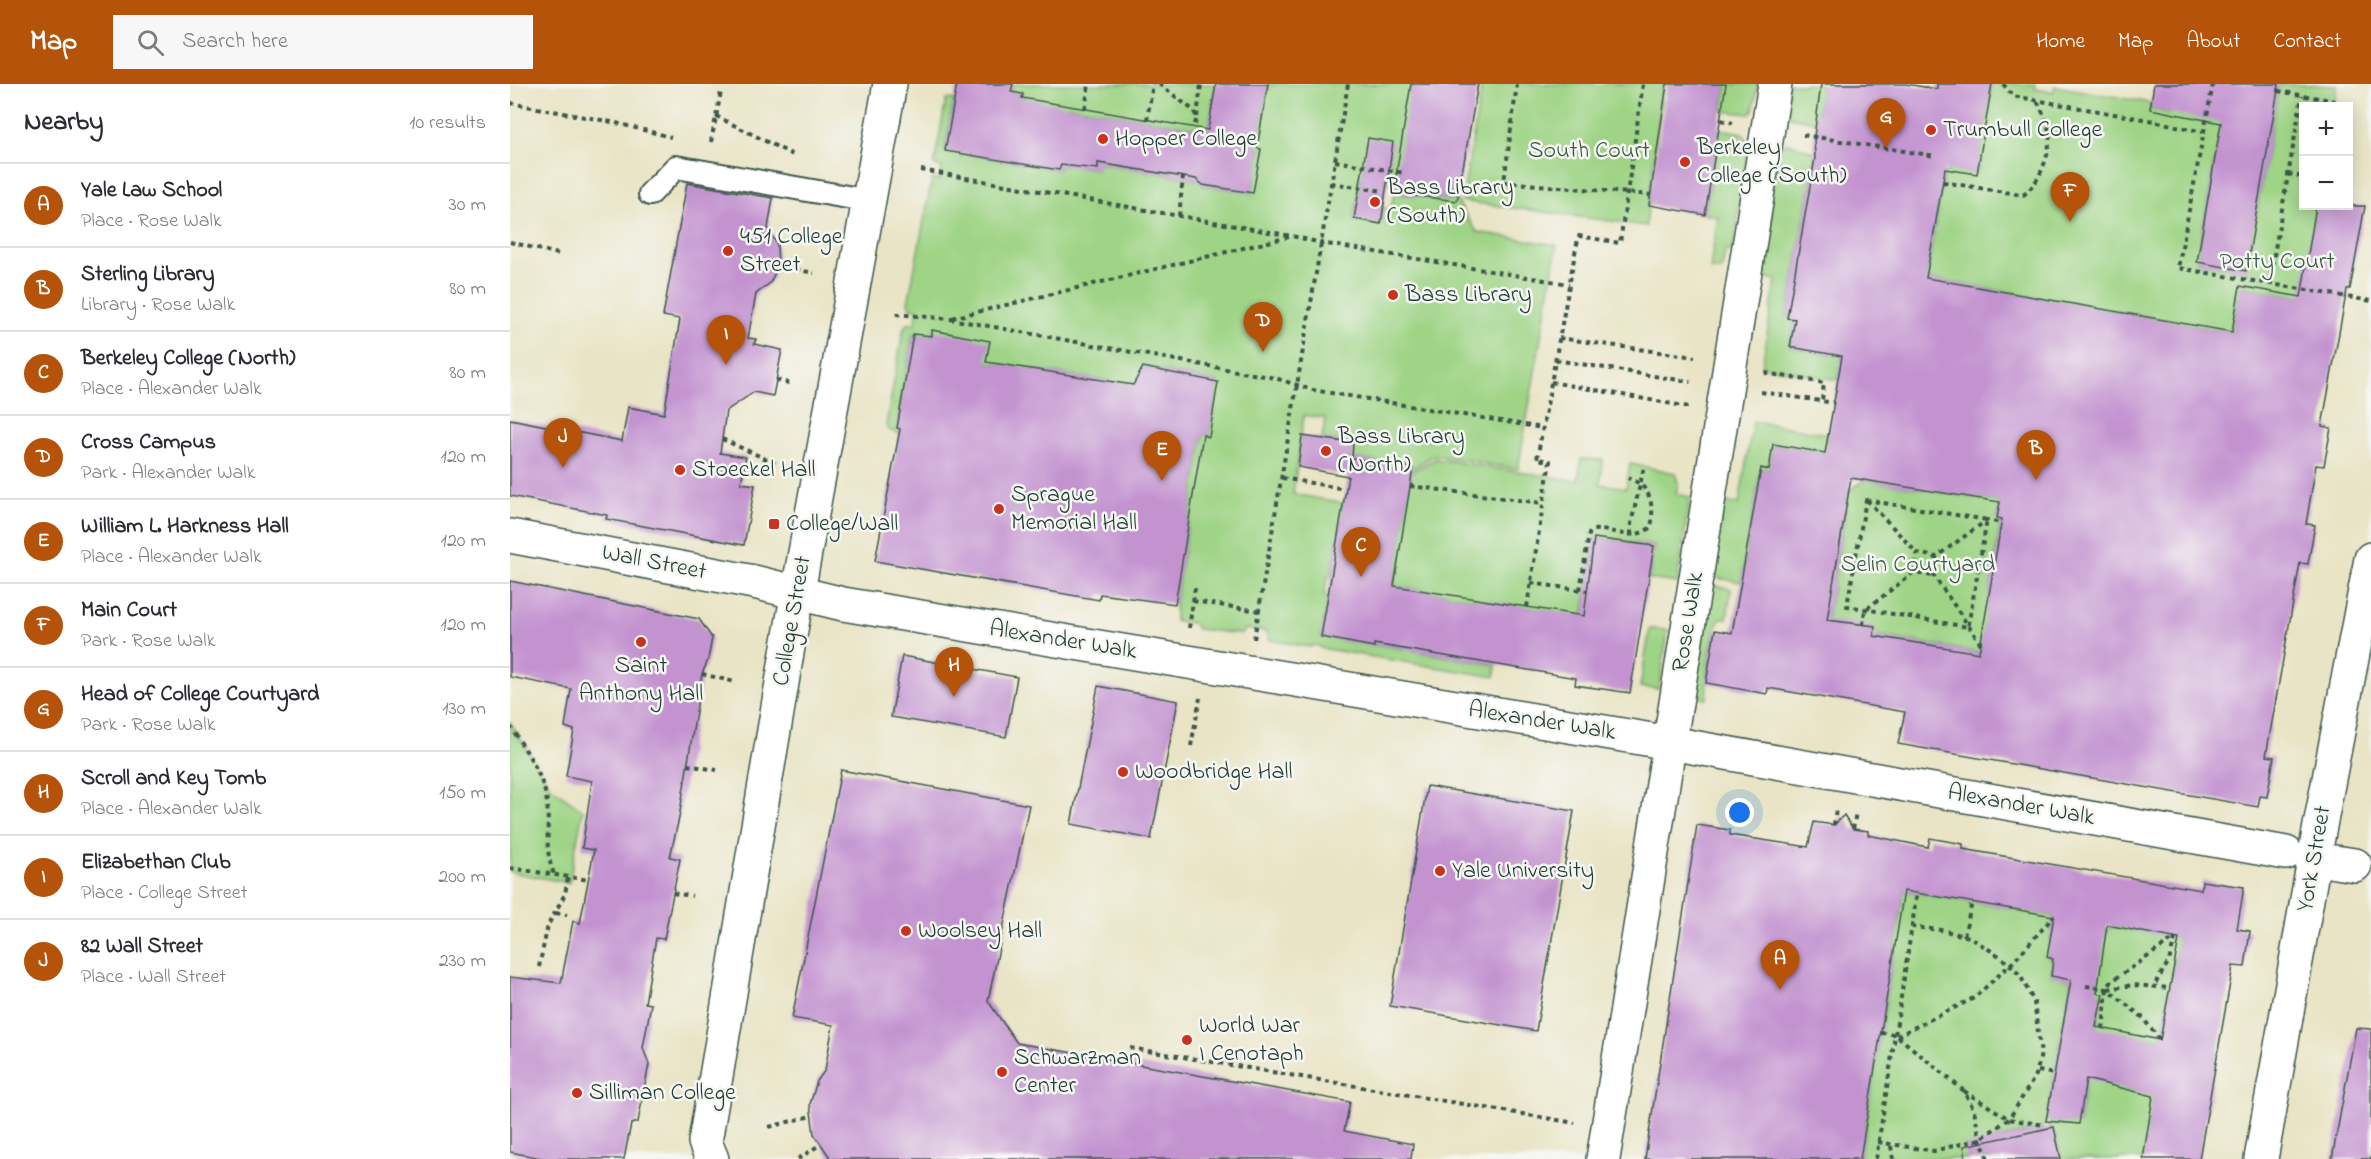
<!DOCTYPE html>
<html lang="en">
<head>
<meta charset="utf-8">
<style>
	:root { --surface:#fff; --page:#f7f7f7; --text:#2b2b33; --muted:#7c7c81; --line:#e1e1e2; --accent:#b45309 }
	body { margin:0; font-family:"Indie Flower",sans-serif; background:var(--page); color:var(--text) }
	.controls { position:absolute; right:18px; top:18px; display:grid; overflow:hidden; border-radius:0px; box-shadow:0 3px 15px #0003 }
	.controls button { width:54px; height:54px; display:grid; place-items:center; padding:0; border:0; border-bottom:2px solid var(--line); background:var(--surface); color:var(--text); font:30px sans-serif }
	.you { position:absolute; left:1230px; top:729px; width:21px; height:21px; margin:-15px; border:4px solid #fff; border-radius:50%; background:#1a73e8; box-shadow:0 0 0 9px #1a73e833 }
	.badge { display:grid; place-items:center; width:39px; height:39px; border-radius:50%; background:var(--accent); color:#fff; font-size:20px; font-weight:700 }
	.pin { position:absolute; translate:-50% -50px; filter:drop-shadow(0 2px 3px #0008) }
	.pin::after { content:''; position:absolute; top:32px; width:21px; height:18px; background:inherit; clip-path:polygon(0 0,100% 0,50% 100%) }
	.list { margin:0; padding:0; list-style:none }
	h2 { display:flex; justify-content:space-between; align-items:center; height:78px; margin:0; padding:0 24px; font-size:26px }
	h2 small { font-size:20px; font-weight:400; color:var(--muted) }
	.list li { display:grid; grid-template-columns:39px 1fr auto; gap:18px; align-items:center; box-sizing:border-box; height:84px; padding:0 24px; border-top:2px solid var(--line) }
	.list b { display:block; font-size:22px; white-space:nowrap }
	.list p { margin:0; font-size:20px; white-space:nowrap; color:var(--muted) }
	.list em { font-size:20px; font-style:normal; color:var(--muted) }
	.icon { flex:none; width:33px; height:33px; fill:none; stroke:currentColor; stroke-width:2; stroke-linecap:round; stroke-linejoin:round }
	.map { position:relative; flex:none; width:1861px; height:1075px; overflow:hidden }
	header { display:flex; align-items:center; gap:36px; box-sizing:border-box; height:84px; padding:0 30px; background:var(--accent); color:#fff }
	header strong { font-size:28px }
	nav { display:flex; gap:33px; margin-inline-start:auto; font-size:21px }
	.search { width:420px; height:54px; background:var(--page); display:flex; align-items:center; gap:15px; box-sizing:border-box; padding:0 21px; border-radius:0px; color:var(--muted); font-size:22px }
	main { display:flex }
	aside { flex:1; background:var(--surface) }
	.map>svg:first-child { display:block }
	.green { fill:#9fd486; stroke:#5f885d; stroke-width:1.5; fill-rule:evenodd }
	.building { fill:#c393d0; fill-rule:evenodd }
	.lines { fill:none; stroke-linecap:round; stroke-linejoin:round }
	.service-casing { stroke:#3d564a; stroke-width:26 }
	.pedestrian-casing { stroke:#3d564a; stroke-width:36 }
	.minor-casing { stroke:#3d564a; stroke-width:36 }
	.secondary-casing { stroke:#3d564a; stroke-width:36 }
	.primary-casing { stroke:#3d564a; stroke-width:36 }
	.path { stroke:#3d564a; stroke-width:4; stroke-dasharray:4.5 4.5; stroke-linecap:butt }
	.service { stroke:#fff; stroke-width:22 }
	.pedestrian { stroke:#fff; stroke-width:33 }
	.minor { stroke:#fff; stroke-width:33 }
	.secondary { stroke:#fff; stroke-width:33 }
	.primary { stroke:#fff; stroke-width:33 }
	.poi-dot { fill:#c8321e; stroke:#f6f6f2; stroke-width:2 }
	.labels { text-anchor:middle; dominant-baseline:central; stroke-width:5; stroke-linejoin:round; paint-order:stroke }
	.poi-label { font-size:24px; fill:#1f3d34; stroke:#f6f6f2; text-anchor:start }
	.park-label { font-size:24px; fill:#395b44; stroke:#f6f6f2 }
	.street-label { font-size:24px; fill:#1f3d34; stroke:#f6f6f2 }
</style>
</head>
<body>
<header>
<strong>Map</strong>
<div class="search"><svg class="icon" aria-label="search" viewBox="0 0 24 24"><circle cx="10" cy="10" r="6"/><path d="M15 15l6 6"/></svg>Search here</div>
<nav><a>Home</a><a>Map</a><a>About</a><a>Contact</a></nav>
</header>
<main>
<aside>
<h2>Nearby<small>10 results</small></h2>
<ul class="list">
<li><span class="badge">A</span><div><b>Yale Law School</b><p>Place · Rose Walk</p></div><em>30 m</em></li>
<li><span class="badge">B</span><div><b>Sterling Library</b><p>Library · Rose Walk</p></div><em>80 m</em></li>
<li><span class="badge">C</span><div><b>Berkeley College (North)</b><p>Place · Alexander Walk</p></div><em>80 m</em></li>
<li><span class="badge">D</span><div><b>Cross Campus</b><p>Park · Alexander Walk</p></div><em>120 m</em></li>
<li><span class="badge">E</span><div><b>William L. Harkness Hall</b><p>Place · Alexander Walk</p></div><em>120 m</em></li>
<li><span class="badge">F</span><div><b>Main Court</b><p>Park · Rose Walk</p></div><em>120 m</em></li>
<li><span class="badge">G</span><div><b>Head of College Courtyard</b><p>Park · Rose Walk</p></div><em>130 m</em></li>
<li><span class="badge">H</span><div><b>Scroll and Key Tomb</b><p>Place · Alexander Walk</p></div><em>150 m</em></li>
<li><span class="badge">I</span><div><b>Elizabethan Club</b><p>Place · College Street</p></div><em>200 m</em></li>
<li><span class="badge">J</span><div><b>82 Wall Street</b><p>Place · Wall Street</p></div><em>230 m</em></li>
</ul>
</aside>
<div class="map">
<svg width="1861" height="1075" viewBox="0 0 1861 1075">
	<rect width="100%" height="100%" fill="#f6f6f2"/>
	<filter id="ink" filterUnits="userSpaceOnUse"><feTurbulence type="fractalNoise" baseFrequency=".0167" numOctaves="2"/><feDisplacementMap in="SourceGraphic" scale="12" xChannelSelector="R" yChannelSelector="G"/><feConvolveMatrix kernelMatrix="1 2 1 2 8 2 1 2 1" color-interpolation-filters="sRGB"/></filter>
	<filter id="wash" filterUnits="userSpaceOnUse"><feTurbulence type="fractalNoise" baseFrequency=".008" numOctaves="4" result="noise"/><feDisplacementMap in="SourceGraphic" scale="24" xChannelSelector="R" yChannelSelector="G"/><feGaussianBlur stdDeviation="1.35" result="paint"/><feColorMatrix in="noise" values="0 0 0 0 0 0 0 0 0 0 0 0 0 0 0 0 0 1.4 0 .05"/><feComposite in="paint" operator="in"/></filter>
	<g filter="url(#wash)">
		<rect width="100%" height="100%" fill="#e9e4c5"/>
		<g class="green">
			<path d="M503 0H706L698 46 559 22 509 36 513 10 501 8Z"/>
			<path d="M758 0H901L896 74 891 110 947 117 967 148 1047 161 1008 385 924 371 903 384 842 374 843 359 812 355 815 334 794 331 783 410 834 419 821 492H818L814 511 818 513 811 553 864 562V560L986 581 985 593 810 564V562L801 561V563L760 556 756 547 736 545 731 550 687 545 683 539 665 537V520L693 351 699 352 708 298 633 283 630 302 476 278 422 247V252L403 250 387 344 403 347 402 351C392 349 380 351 376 341L394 243 398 240 405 239 408 225 401 224 398 219 422 95 430 96 432 83 424 81 436 16 444 15 435 66 549 86 551 81 587 85 588 79 690 96 693 101 742 109 751 65 747 64ZM851 94 886 100 881 125 873 124 871 140 844 134Z"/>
			<path d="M972 0H1153L1136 142 952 117Z"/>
			<path d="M1217 0H1248L1243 27 1240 30 1212 27Z"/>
			<path d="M1279 0H1311L1306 38 1280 33 1275 26Z"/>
			<path d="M1482 0H1525V5L1543 8 1545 2 1641 19 1640 25 1659 29 1718 0 1687 178 1736 187 1769 0 1827 2 1824 22H1794V122H1806L1792 213 1730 202 1722 248 1416 194 1434 92 1438 85 1467 90Z"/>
			<path d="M1210 45 1232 49 1239 58 1223 167H1215L1212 186 1200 185 1208 132 1195 131Z"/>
			<path d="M1278 59 1306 69 1277 233 1285 235 1280 263 1332 272 1328 296 1252 282 1266 196 1248 192 1255 148H1259L1263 127 1259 126 1270 63Z"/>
			<path d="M1243 337 1318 350 1315 369 1263 360 1259 386 1251 384 1231 498 1200 493 1205 459H1208L1212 418 1229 420Z"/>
			<path d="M925 375 1068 397 1071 375 1093 376 1090 400 1116 404 1120 380 1165 389 1168 399 1166 410 1180 413 1167 499 1139 495 1144 462 1085 453 1073 532 884 502 902 387Z"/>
			<path d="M1356 396 1490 418 1487 434 1491 435 1470 569 1316 542 1339 406Z"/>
			<path d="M1198 500 1221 505 1217 534H1210C1200 558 1195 589 1197 615L1181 612Z"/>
			<path d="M1140 545 1158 546 1149 605 1130 603Z"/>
			<path d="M0 638 41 703 73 726 59 799 0 788Z"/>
			<path d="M1394 807 1544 832 1537 873 1543 875 1541 891 1561 896 1537 1034 1532 1045 1486 1055 1490 1075H1350Z"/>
			<path d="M1603 842 1669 854 1650 956 1586 944 1593 910 1575 907 1596 847Z"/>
			<path d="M1577 991 1608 996V1003L1641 1011 1643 1016 1633 1075H1551L1546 1052 1537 1047 1541 1037 1569 1040Z"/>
		</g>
		<g id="blocks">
			<g class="building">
				<path d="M447 0H503L501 8 513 10 512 14 698 46 706 0H758L747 64 751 65 743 109 693 101 686 95 588 79V85L551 81 549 86 435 67Z"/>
				<path d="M901 0H968L947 117 883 109Z"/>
				<path d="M1157 0H1216L1195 131 1139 121Z"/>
				<path d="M1311 0H1396L1427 5V0H1482L1467 90 1435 85 1416 194 1722 248 1730 202 1791 213 1806 122H1855L1840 205H1837L1812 342 1821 344 1814 382 1806 381 1796 440 1805 441 1798 480 1790 479 1756 672 1764 673 1757 713 1750 712 1748 723 1388 660 1395 628 1258 604 1257 610 1196 599 1205 546 1222 549 1251 384 1259 386 1263 360 1315 369 1332 272 1280 263 1285 235 1277 234 1305 74 1304 53ZM1341 394 1490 418 1487 434 1492 435 1469 569 1364 552 1365 542 1317 536Z"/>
				<path d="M1644 0H1769L1736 187 1687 178 1711 39 1640 25Z"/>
				<path d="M858 54 883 58 871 140 844 135Z"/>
				<path d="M177 99 263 114 258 144 267 161 268 182 260 199 246 210 238 254 246 255 244 260 272 266 263 312 244 308 216 327 210 369 236 373 231 399 245 401 234 461 96 435 97 431 0 412V335L112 357 118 323 154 330 170 235 153 232Z"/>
				<path d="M422 246 480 257 476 278 623 301 633 283 708 298 699 353 693 351 665 520 590 510 589 516 365 477 390 345 387 344 403 250 422 252Z"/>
				<path d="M792 352 843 359 842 374 903 384 884 502 1074 532 1084 454 1144 462 1120 609 1065 601 1066 594 864 560V563L811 553 838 392 788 383Z"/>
				<path d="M0 497 189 535 202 554 198 576 192 590 169 734 160 773 170 775 154 855 146 854 135 919 141 920 133 964 139 980 128 1038 121 1040 114 1075H36L0 1068V893L51 899 63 837 70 839 84 766 72 764 82 697 56 692 64 646 55 643 61 605 0 593Z"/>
				<path d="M392 572 507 593 496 653 381 633Z"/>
				<path d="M588 602 668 617 641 755 561 740Z"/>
				<path d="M331 686 519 721 478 917 507 959 840 1018 834 1047 903 1060 901 1075H321L304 1050 300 1020 307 997 315 986 323 941 282 934Z"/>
				<path d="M917 702 1064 727 1026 947 880 922Z"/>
				<path d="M1334 731 1343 745 1358 747V751L1418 763 1420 754 1453 760V765L1691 806 1692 797 1734 803 1727 845 1740 847 1735 883 1723 882 1689 1075H1633L1643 1012 1576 995 1569 1040 1536 1037 1561 896 1541 892 1543 875 1537 873 1544 832 1394 807 1350 1075H1135L1187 741 1220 746V751L1298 763 1304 738 1324 741ZM1597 841 1669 855 1650 956 1586 943 1593 910 1587 909Z"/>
				<path d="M1846 944 1861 945V1075H1822Z"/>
				<path d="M1544 1043 1551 1075H1456L1454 1062Z"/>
			</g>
		</g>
	</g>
	<g filter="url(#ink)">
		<use href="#blocks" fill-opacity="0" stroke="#3d564a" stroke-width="1.5"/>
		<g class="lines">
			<defs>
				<path id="service" d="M140 110 166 83 360 117"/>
				<g id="pedestrian">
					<path d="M288 509 333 520 1160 659 1776 769"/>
					<path d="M1825 778 1845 781"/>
					<path d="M1093 1075 1265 0"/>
				</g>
				<path id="minor" d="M0 452 244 498 288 509"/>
				<path id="secondary" d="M1751 1075 1810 742 1861 475"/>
				<path id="primary" d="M202 1075 195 1058 279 557 380 0"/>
			</defs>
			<use href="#service" class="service-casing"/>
			<use href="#pedestrian" class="pedestrian-casing"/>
			<use href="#minor" class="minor-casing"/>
			<use href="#secondary" class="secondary-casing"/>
			<use href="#primary" class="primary-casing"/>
			<g class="path">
				<path d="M649 0 683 26 687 33 684 44"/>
				<path d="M1007 0 994 98 1141 111"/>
				<path d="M1493 0 1503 12 1644 37 1693 48"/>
				<path d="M1703 0 1668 184 1861 217"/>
				<path d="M1768 7 1825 17"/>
				<path d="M0 19 102 38 161 53"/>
				<path d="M575 25 579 0"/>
				<path d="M206 32 285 72"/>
				<path d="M687 33 691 0"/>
				<path d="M637 36 643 0"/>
				<path d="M1211 36 1223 39"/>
				<path d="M1293 51 1425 72"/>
				<path d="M201 58 211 8"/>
				<path d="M825 77 894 89"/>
				<path d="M411 86 782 152 811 159 1059 200"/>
				<path d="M1778 90 1794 93"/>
				<path d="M1433 98 1513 111C1529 101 1542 67 1539 48 1538 37 1532 27 1527 17"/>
				<path d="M821 99 873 107"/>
				<path d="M669 132 673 93"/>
				<path d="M0 158 48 170"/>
				<path d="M268 182 304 189"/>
				<path d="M1759 199 1792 12"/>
				<path d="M386 230 440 235 765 294 803 306 1033 344"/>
				<path d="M442 234 779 153"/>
				<path d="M1049 254 1185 273"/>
				<path d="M1046 276 1181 298"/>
				<path d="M1255 289 1314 299 1312 317"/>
				<path d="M266 296 283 300"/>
				<path d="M1041 298 1179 323"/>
				<path d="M1251 308 1324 319"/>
				<path d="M212 355 267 380"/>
				<path d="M772 394 830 404"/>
				<path d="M900 402 1033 419"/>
				<path d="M1356 416 1477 436 1458 543 1337 522Z"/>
				<path d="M1357 416 1407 469 1426 473"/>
				<path d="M1121 451V440L1134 383"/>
				<path d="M1403 489 1407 469"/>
				<path d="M1021 499 1077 507"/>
				<path d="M1070 506 1079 450 1082 446C1105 444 1122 459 1141 443 1144 431 1142 409 1131 401 1128 398 1122 396 1118 394"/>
				<path d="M683 517 749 527"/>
				<path d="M1017 523 1040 377 1027 375 1066 164 1069 152 1110 159 1133 0"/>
				<path d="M1353 541 1355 526 1403 489 1424 492"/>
				<path d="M679 544 685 504"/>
				<path d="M744 555 838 0"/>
				<path d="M1471 560 1424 492 1426 473 1477 436 1491 439"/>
				<path d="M192 590 225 598"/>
				<path d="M0 642C13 662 29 685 35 708 42 736 32 762 44 790"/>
				<path d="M681 662 690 614"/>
				<path d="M177 681 207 686"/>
				<path d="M1324 741 1326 724"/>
				<path d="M1343 745 1346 728"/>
				<path d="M0 784 79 796"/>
				<path d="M163 809 182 812"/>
				<path d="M46 829 57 831"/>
				<path d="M1454 852 1462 818"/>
				<path d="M29 883 38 841 55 810 58 793"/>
				<path d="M1576 902 1597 905 1632 933 1650 956"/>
				<path d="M1598 905 1623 901 1660 904"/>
				<path d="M1593 945 1597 905 1602 897 1665 854 1659 877 1644 902"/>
				<path d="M1371 949 1385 950 1454 1007 1464 1026 1470 1055 1478 1075"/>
				<path d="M1387 952 1464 914 1502 879 1544 832"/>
				<path d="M620 964 1065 1039"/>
				<path d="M1528 987 1544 990"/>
				<path d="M1454 1007 1499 1035 1534 1041"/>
				<path d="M259 1043 301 1032"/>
				<path d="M1368 1058 1424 1067 1470 1055 1499 1035 1526 991 1531 970 1524 918 1510 891 1491 873 1459 853 1431 846 1402 843"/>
				<path d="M1381 1062 1383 1075"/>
				<path d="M288 1075 311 1060"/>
				<path d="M1366 1075 1407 809"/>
			</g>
			<use href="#service" class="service"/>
			<use href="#pedestrian" class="pedestrian"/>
			<use href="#minor" class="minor"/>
			<use href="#secondary" class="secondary"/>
			<use href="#primary" class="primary"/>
		</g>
	</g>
	<g class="poi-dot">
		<circle cx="1421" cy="46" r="6"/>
		<circle cx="593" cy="55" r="6"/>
		<circle cx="1175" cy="78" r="6"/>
		<circle cx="865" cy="118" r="6"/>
		<circle cx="218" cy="167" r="6"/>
		<circle cx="883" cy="211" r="6"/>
		<circle cx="816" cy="367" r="6"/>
		<circle cx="170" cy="386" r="6"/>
		<circle cx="489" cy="425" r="6"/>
		<rect x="258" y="434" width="12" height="12" rx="3"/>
		<circle cx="131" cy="558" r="6"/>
		<circle cx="613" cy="688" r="6"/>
		<circle cx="930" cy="787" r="6"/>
		<circle cx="396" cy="847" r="6"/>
		<circle cx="677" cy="956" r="6"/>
		<circle cx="492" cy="988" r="6"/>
		<circle cx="67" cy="1009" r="6"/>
	</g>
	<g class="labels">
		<g class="poi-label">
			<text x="1433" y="46">Trumbull College</text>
			<text x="605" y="55">Hopper College</text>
			<text x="1187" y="64">Berkeley<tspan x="1187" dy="28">College (South)</tspan></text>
			<text x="877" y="104">Bass Library<tspan x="877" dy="28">(South)</tspan></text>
			<text x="230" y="153">451 College<tspan x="230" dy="28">Street</tspan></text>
			<text x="895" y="211">Bass Library</text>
			<text x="828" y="353">Bass Library<tspan x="828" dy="28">(North)</tspan></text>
			<text x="182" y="386">Stoeckel Hall</text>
			<text x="501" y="411">Sprague<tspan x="501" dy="28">Memorial Hall</tspan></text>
			<text x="276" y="440">College/Wall</text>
			<text x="131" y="582" text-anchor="middle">Saint<tspan x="131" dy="28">Anthony Hall</tspan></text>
			<text x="625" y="688">Woodbridge Hall</text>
			<text x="942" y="787">Yale University</text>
			<text x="408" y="847">Woolsey Hall</text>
			<text x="689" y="942">World War<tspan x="689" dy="28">I Cenotaph</tspan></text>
			<text x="504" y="974">Schwarzman<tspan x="504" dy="28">Center</tspan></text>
			<text x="79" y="1009">Silliman College</text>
		</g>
		<g class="park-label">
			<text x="1079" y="67">South Court</text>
			<text x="1767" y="178">Potty Court</text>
			<text x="1408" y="481">Selin Courtyard</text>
		</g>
		<g class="street-label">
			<text transform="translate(144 479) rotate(11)">Wall Street</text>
			<text transform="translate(283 537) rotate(-80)">College Street</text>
			<text transform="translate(1179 538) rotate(-81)">Rose Walk</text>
			<text transform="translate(553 557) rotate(9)">Alexander Walk</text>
			<text transform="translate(1032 638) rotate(9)">Alexander Walk</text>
			<text transform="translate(1511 722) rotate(10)">Alexander Walk</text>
			<text transform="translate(1805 775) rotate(-80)">York Street</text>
		</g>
	</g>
</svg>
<div class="controls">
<button>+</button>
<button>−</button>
</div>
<div class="you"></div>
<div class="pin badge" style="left:1270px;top:906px">A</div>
<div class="pin badge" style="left:1526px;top:396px">B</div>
<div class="pin badge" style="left:851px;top:493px">C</div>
<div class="pin badge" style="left:753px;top:268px">D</div>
<div class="pin badge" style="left:652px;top:397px">E</div>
<div class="pin badge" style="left:1560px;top:138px">F</div>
<div class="pin badge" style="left:1376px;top:64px">G</div>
<div class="pin badge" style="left:444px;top:613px">H</div>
<div class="pin badge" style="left:216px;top:281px">I</div>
<div class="pin badge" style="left:53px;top:384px">J</div>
</div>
</main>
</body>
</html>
